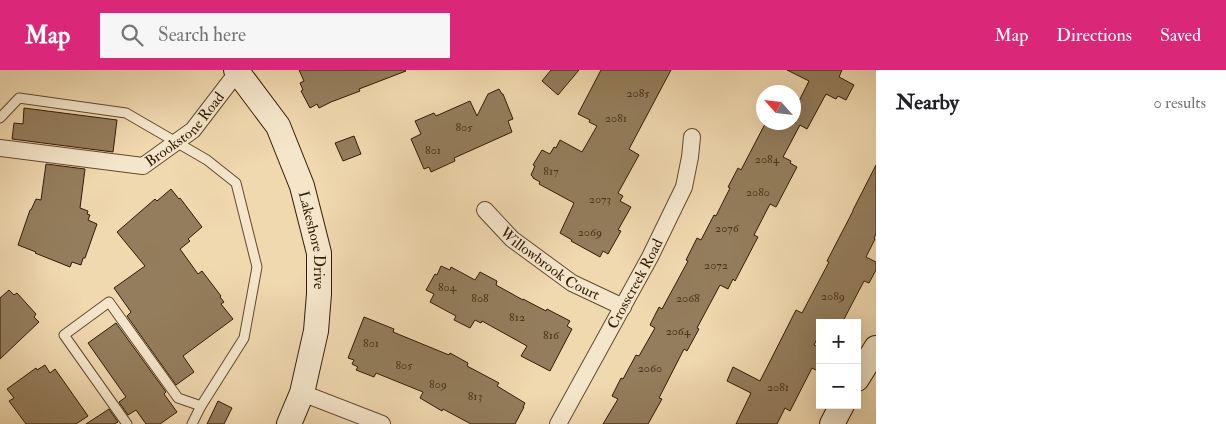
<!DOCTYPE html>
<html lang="en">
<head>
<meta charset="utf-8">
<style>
	:root { --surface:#fff; --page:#f6f6f6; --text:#202124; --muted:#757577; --line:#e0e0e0; --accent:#db2777 }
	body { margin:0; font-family:"IM FELL Double Pica",serif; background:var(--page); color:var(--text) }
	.controls { position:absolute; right:15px; bottom:15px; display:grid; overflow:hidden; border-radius:0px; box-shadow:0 5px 20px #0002 }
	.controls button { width:45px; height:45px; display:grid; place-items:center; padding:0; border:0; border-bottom:1px solid var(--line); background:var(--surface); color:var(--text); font:25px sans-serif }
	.compass { position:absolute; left:756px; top:15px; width:45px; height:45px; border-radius:50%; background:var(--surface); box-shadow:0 5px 20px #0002; rotate:297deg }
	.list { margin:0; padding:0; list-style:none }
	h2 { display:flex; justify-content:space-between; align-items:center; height:65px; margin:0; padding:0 20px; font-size:21px }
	h2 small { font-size:16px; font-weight:400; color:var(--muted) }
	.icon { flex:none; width:28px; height:28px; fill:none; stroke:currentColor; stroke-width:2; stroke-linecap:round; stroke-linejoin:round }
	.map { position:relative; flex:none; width:876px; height:354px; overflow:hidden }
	header { display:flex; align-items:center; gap:30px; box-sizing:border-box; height:70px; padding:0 25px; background:var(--accent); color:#fff }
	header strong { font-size:24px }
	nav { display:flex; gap:28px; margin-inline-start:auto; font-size:18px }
	.search { width:350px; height:45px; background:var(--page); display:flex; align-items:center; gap:12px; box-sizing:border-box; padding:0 18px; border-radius:0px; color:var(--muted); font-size:19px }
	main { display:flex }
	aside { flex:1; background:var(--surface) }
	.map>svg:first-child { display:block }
	.building { fill:#947d5c; stroke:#311b03 }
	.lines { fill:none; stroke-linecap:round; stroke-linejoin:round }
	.lane-casing { stroke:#614a2e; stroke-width:11 }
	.street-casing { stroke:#614a2e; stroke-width:18 }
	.secondary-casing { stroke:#311b03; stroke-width:26 }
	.lane { stroke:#f5e6cb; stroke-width:9 }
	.street { stroke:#f5e6cb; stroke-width:16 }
	.secondary { stroke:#f5e6cb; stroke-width:24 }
	.labels { text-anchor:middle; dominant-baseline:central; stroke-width:5; stroke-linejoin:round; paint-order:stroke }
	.number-label { font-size:12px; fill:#4a3419 }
	.street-label { font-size:15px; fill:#311b03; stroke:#f5e6cb }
</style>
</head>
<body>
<header>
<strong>Map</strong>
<div class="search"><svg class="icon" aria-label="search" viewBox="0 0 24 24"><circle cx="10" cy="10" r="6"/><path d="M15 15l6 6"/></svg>Search here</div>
<nav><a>Map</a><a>Directions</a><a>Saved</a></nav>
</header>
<main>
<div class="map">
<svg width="876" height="354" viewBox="0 0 876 354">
	<rect width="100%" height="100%" fill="#f0d8af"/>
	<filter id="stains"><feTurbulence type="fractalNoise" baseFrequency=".004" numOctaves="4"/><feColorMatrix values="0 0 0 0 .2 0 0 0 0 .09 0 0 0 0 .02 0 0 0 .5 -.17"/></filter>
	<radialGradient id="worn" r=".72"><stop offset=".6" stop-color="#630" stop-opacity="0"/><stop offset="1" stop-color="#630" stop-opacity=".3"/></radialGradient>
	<g class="building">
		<path d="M299 0H405L406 1 359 19 360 21 331 32 319 38 317 34 310 38 301 21 303 20 300 13 304 11Z"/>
		<path d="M551 0H579L558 25 542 11Z"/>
		<path d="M601 0H671L629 79 639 85 618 123 623 126 620 131 631 137 618 160 621 161 608 184 603 181 600 187 571 171 572 170 560 163 574 133 539 114 540 112 533 108V107L531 105 535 96 533 95 542 80 550 84 554 77 556 78 560 70 582 82 597 56 589 52 590 50 578 44Z"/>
		<path d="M787 0H842L839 7 854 15 846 30 838 26 836 29 826 24 807 59 800 55 783 87 791 91 790 93 797 97 776 137 770 134 754 165 758 167 735 211 733 209 728 219 720 215 697 258 699 259 687 281 684 279 659 328 662 329 648 354H603L618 329 612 326 621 308 623 309 636 285 639 286 655 258 650 255 659 237 662 239 688 191 686 190 697 168 701 170 714 145 716 146 730 118 728 117 738 98 741 100 766 52H796L794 51V41L809 11Z"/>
		<path d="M499 19 502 24H503L513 49 508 51 512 62 454 88 455 91 431 102 429 97 424 99 411 69 421 64 415 51 434 43 436 46 470 31 477 46 488 24Z"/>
		<path d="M24 38 117 50 113 82 12 69 14 53 23 54Z"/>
		<path d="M354 66 361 84 343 91 335 73Z"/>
		<path d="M46 94 85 99 80 138 88 141 87 144 90 145 88 150 97 154 85 188H83L81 195 72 192 70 197 35 183 36 182 18 175 30 140H31L36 129 41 130Z"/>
		<path d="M876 95V164L874 168 875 169 866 187 876 192V200L869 213 864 211 842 253H820V263L814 275 820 278V302L812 298 790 341 785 338 777 354H736L751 323 727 311 733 297 760 311 796 240 802 243 829 192 827 191 853 141V140Z"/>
		<path d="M171 119 179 129 180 128 202 157 188 169 190 171 180 179 198 204 202 201 221 226 220 227 224 232 221 234 233 249 183 286 194 302 176 315 127 246 131 242 114 218 145 196 117 162 155 129 157 131Z"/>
		<path d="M441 196 450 200 451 197 475 210 480 202 497 211 496 215 523 230V229L546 241 547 239 570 251 567 256 572 259 550 301 521 286 527 276 482 251 481 253 475 250 470 258 454 250 456 246 430 232 434 224 426 220 435 204 437 205Z"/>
		<path d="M9 220 14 225 17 223 36 244 34 247 39 252 0 289V228Z"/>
		<path d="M364 247 394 259 393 262 449 285 450 283 468 293 467 296 499 313 497 316 525 333 523 337H524L515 354H471L443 339 442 341 420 328 423 322 376 303 374 307 356 300 358 297 352 294 354 290 348 288Z"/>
		<path d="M116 253 166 322 164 324 177 342 160 354H146L136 340 128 345 119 332 126 327 88 273Z"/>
		<path d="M45 295 50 303 55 299 88 346 76 354H26L9 331 14 328 7 319 36 298 37 300Z"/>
		<path d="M218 331 232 338 224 354H207Z"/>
		<path d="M109 339 118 352 114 354H86Z"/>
	</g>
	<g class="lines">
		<defs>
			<g id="lane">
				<path d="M0 48 19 28 126 43 207 90 236 113 257 197 244 268 201 336 192 354"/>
				<path d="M127 354 64 265 109 232 178 328 201 336"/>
			</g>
			<g id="street">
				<path id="s1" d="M0 78 143 96 193 60 239 0"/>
				<path id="s2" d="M485 140 512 169 572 213 623 237"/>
				<path d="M302 323 382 354"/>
				<path id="s3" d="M558 354 650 187 684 117 690 87 692 67"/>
			</g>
			<g id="secondary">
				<path id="s4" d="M236 0 278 56 302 116 319 183V224L316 261 302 323 289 354"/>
				<path d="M857 309 876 278"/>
				<path d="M832 354 842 335"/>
			</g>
		</defs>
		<use href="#lane" class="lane-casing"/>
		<use href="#street" class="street-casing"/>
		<use href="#secondary" class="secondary-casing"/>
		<use href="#lane" class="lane"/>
		<use href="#street" class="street"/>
		<use href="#secondary" class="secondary"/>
	</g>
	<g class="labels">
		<g class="number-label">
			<text x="638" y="23">2085</text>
			<text x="616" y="48">2081</text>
			<text x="464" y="57">805</text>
			<text x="433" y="80">801</text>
			<text x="767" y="89">2084</text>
			<text x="551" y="101">817</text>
			<text x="758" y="122">2080</text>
			<text x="600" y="129">2073</text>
			<text x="727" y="158">2076</text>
			<text x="590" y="162">2069</text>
			<text x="716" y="195">2072</text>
			<text x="447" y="217">804</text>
			<text x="833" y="226">2089</text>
			<text x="480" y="228">808</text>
			<text x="688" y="228">2068</text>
			<text x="517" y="247">812</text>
			<text x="678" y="261">2064</text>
			<text x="551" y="265">816</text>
			<text x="371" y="273">801</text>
			<text x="404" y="295">805</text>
			<text x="650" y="298">2060</text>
			<text x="438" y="314">809</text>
			<text x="778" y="317">2081</text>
			<text x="475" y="326">813</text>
		</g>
		<g class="street-label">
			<text stroke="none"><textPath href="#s1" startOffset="200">Brookstone Road</textPath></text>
			<text stroke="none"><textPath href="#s4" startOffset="190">Lakeshore Drive</textPath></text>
			<text stroke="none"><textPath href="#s2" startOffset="85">Willowbrook Court</textPath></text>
			<text stroke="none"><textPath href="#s3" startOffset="160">Crosscreek Road</textPath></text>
		</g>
	</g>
	<rect width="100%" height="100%" filter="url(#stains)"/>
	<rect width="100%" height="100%" fill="url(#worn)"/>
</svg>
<div class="controls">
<button>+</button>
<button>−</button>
</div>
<svg class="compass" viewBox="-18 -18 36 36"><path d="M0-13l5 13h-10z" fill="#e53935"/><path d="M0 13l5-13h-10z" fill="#757577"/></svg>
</div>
<aside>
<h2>Nearby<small>0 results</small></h2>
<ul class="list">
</ul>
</aside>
</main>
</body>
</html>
